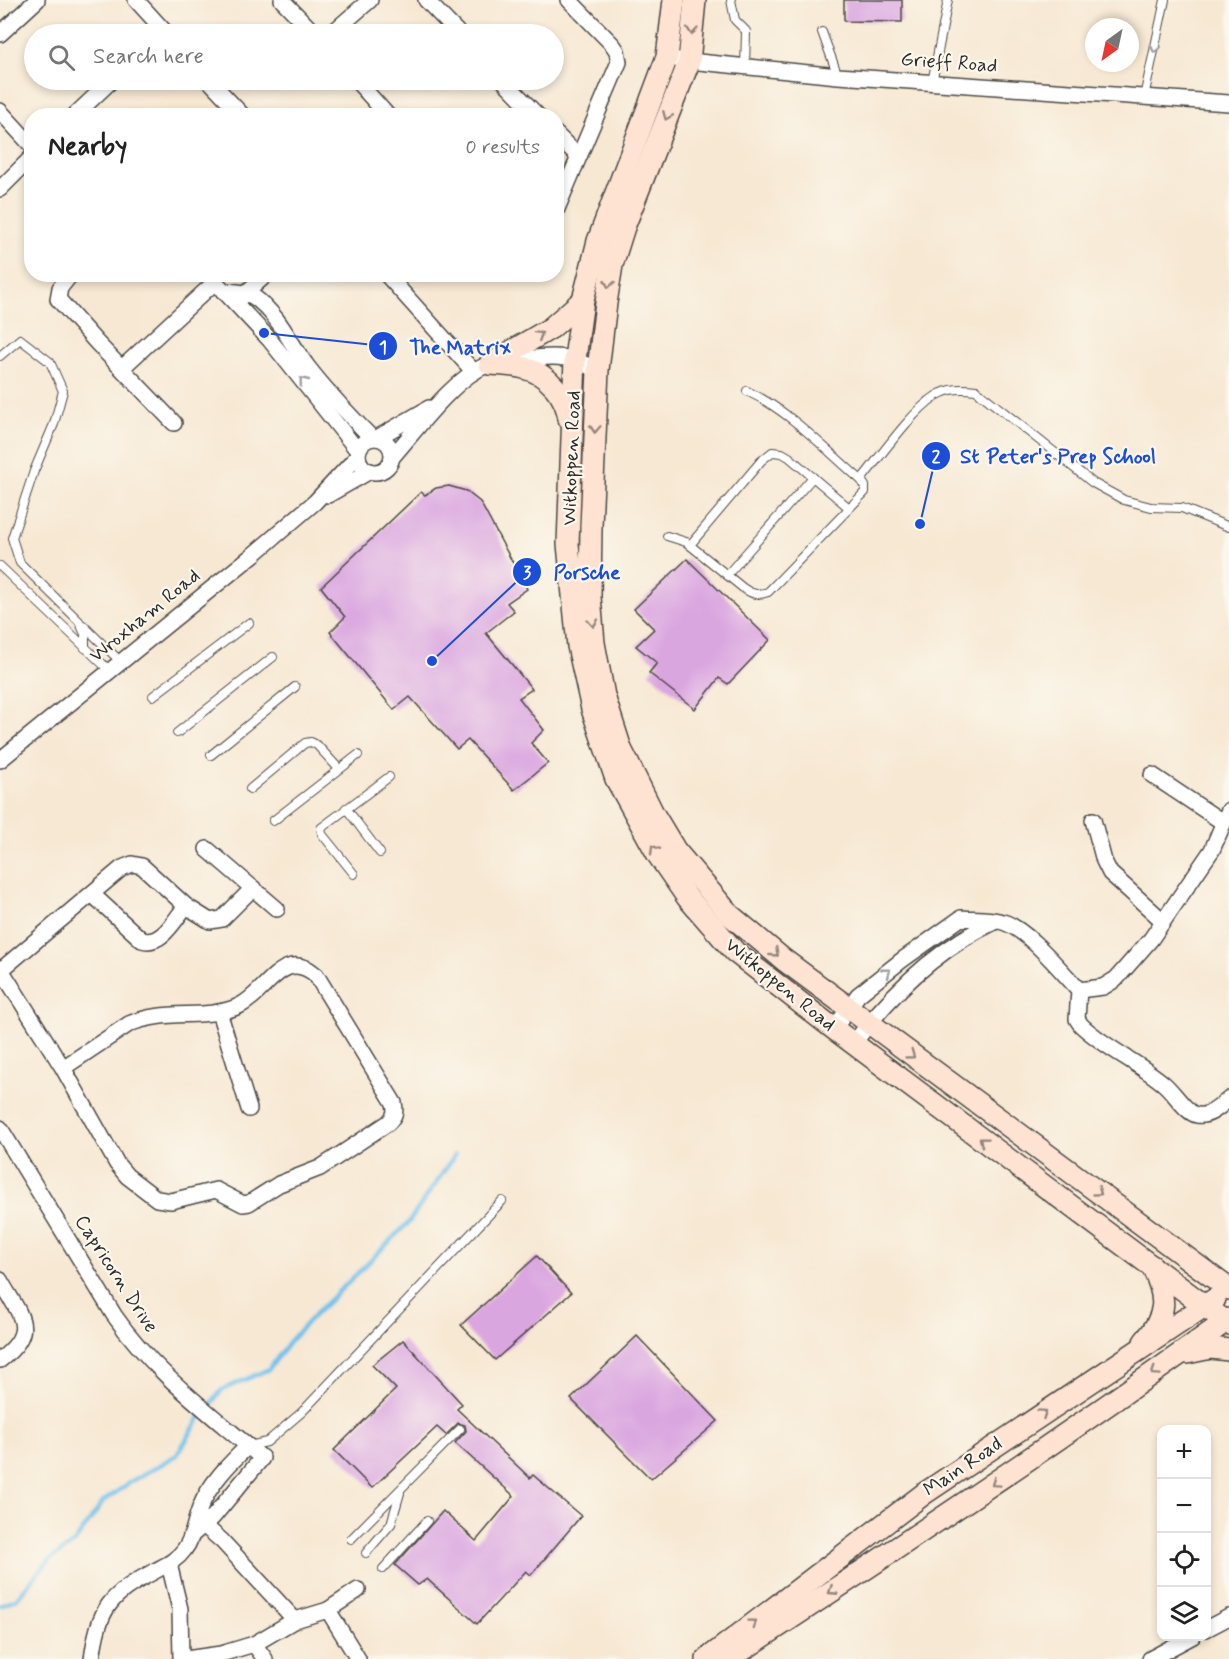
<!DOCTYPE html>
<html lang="en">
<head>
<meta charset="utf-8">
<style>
	:root { --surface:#fff; --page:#f2f2f2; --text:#222; --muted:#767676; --line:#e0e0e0 }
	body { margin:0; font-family:Mynerve,sans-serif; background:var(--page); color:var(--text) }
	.controls { position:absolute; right:18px; bottom:18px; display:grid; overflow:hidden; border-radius:12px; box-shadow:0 3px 9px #0003 }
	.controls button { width:54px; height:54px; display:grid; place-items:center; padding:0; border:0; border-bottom:2px solid var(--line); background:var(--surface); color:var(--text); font:30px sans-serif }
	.compass { position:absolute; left:1085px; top:18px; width:54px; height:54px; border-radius:50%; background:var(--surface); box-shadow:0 3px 9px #0003; rotate:213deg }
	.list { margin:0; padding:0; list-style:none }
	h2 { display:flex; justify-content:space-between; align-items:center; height:78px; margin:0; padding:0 24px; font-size:26px }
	h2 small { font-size:20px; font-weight:400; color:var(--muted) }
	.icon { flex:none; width:33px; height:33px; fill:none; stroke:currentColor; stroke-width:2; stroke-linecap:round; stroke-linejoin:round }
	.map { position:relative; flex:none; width:1229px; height:1659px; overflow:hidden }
	.search { position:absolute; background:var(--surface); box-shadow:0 3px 9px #0003; left:24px; top:24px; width:540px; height:66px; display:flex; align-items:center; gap:15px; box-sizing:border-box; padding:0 21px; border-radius:33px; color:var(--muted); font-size:22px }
	.panel { position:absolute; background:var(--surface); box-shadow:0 3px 9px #0003; left:24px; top:108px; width:540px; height:174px; border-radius:24px }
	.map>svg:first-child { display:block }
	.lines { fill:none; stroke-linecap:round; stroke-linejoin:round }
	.stream { stroke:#70c1eb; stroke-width:4.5 }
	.building { fill:#daa6e0 }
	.service-casing { stroke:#4a4744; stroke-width:10 }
	.minor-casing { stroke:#4a4744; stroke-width:18 }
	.secondary-casing { stroke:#4a4744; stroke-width:24 }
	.service { stroke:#fff; stroke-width:8 }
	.minor { stroke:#fff; stroke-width:15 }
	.secondary { stroke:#fee3d2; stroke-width:21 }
	.oneway { stroke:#94877e }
	.oneway2 { stroke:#a0a0a0 }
	.labels { text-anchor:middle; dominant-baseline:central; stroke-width:4.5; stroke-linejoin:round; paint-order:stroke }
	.street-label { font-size:20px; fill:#2b2b2b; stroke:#fbf7ec }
	.leader { fill:none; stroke:#1d4ed8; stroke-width:2 }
	.callout-dot { fill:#1d4ed8; stroke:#fbf7ec; stroke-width:2 }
	.mark-label { font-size:18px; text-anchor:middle; font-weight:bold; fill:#fff }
	.callout-label { font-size:21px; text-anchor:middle; font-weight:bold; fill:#1d4ed8; stroke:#fbf7ec; stroke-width:4.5; stroke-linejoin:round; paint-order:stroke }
</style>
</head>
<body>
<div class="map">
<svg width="1229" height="1659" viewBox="0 0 1229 1659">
	<rect width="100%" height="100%" fill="#fbf7ec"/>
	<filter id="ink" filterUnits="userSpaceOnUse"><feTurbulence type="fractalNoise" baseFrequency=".0167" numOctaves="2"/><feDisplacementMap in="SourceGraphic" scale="12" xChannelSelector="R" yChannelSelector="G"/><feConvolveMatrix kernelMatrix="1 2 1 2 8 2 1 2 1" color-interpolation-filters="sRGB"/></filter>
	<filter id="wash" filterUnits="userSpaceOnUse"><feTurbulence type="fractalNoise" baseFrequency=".008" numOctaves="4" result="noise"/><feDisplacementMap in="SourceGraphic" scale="24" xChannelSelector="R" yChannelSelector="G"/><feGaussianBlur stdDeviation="1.35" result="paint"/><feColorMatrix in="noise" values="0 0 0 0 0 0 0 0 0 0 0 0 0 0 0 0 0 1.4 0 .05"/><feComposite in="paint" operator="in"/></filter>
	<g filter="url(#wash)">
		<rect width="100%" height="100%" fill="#f7e8d3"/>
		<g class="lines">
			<path class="stream" d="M0 1605 16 1599 49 1560 73 1544 104 1501 132 1481 177 1455 199 1419 222 1390 269 1369 290 1341 317 1312 356 1275 409 1222 455 1155"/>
		</g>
		<g id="blocks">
			<g class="building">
				<path d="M844 0H902V22L844 21Z"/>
				<path d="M449 486 466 491 480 502 527 589 507 603 514 611 486 633 532 689 519 698 544 730 531 743 548 763 514 790 468 740 457 749 410 697 394 710 330 632 345 617 321 587 421 492 425 495 436 488Z"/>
				<path d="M687 559 770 640 728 684 719 678 695 709 649 673 657 663 636 646 654 629 634 609Z"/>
				<path d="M537 1256 571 1293 495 1360 461 1325Z"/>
				<path d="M637 1336 718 1421 651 1479 571 1399Z"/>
				<path d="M403 1340 462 1404 457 1409 530 1478 533 1475 581 1516 531 1575 526 1571 477 1624 427 1579 418 1585 395 1565 443 1511 476 1541 514 1496 455 1443 466 1431 465 1425 458 1423 446 1435 437 1427 372 1488 334 1450 396 1389 372 1365Z"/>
			</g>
		</g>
	</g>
	<g filter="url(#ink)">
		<use href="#blocks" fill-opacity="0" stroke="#4a4744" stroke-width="1.5"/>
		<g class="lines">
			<defs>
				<g id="service">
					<path d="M731 0 735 20 746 31 745 68"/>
					<path d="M822 32 838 76"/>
					<path d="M932 83 948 0"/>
					<path d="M1144 97 1165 0"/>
					<path d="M0 356 20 339 50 362 63 391 54 424 34 471 12 538 20 563 79 621 85 634V648"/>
					<path d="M861 480C880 457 912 411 936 396 949 388 962 388 976 390L1093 483 1124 500 1151 507 1182 508 1229 527"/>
					<path d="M667 536 686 542 743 588C752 594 757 596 768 592L865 492V486L861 480C825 449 790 411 747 391"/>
					<path d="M690 545 761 461 772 452 782 453 789 457 848 507"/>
					<path d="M0 566 110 671"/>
					<path d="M727 575 813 477"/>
					<path d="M83 625 121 662"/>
					<path d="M153 696 249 623"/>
					<path d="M177 733 273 657"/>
					<path d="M211 755 295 687"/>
					<path d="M250 789 305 743 311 742 317 745 339 769"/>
					<path d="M346 808 380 853"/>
					<path d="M273 821 358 755"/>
					<path d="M354 874 322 834 321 828 389 777"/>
					<path d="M249 1446 267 1442 302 1412 502 1201"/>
					<path d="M351 1539 460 1429"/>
					<path d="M366 1553 391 1524 400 1493"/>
					<path d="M383 1569 427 1521"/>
				</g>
				<g id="minor">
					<path d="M136 0 167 34"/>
					<path d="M282 0 315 34"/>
					<path d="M426 0 459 34"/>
					<path d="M0 34 37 0"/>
					<path d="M331 34 370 0"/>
					<path d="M679 60 838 76 1229 103"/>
					<path d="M209 80 243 116"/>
					<path d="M356 80 388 116"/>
					<path d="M503 80 538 116"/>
					<path d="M0 111 32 146"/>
					<path d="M74 116 112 80"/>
					<path d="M556 134 578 156"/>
					<path d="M0 189 32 157"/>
					<path d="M556 211 619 62 617 51 613 45 569 0"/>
					<path d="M71 274 60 288 58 299 97 343 174 423"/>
					<path d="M208 274 269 339 358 451"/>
					<path d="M386 274 474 372"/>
					<path d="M223 291C234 292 245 291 254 297 279 315 290 343 307 366 327 392 349 415 372 438"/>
					<path d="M240 298 267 274"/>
					<path d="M122 368 215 282"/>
					<circle cx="375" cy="455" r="17"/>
					<path d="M377 438 429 408"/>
					<path d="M393 456C416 430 457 374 490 364 501 360 515 361 527 359 559 355 568 356 598 370"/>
					<path d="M328 495 370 471"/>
					<path d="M0 760 253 555 315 502 358 456"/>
					<path d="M1152 775 1224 823"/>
					<path d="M1093 820 1104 861 1110 873 1163 921"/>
					<path d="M207 849 277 909"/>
					<path d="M93 895 142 940C162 946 175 919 186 906"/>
					<path d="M0 968 63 1068 117 1164 127 1176 157 1199 171 1201 216 1190 243 1204 249 1203 279 1184 320 1168 388 1123C395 1116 396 1112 394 1103L316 975C283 946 266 994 239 1006 206 1021 166 1008 129 1024L63 1068"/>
					<path d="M1 970 122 868 132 864 142 866 186 906 210 921 222 919 253 888"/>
					<path d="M1079 990 1077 1019 1081 1025C1105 1048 1138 1062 1164 1084 1173 1091 1187 1114 1197 1115 1210 1117 1220 1106 1229 1099"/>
					<path d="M219 1012 249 1109"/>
					<path d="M834 1029 858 995 902 960 961 918C975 919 990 918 1003 922 1027 929 1061 971 1079 990L1103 987 1116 979 1151 939 1212 850 1229 810"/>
					<path d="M854 1043C891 993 939 948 996 921"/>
					<path d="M0 1128 114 1315C153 1372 210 1413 262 1458L213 1517 194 1533"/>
					<path d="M0 1280C20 1316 39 1330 0 1360"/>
					<path d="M199 1521 222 1541 295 1620"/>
					<path d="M169 1564 180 1609 181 1659"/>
					<path d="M358 1590 328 1610 358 1659"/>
					<path d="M1206 1629 1229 1617"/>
					<path d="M254 1644 295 1620 328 1610"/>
					<path d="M92 1659C99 1608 109 1595 155 1571 166 1565 176 1561 184 1550 194 1537 194 1523 200 1508 209 1484 230 1463 248 1446"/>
					<path d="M186 1659 221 1654 254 1644 265 1659"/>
					<path d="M1150 1659 1193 1636"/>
				</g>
				<g id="secondary">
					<path d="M674 0 667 57 598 241 583 300 575 359 568 544 578 646 592 709 616 779 658 855 687 897 735 952 834 1029 1229 1324"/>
					<path d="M695 0 689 62 624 227 612 265 606 303 598 370 591 526 590 597 594 643 604 696 621 749 654 815 675 850 730 915 784 960 1229 1289"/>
					<path d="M490 364C501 365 513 365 524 368 548 374 566 395 569 419"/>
					<path d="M490 364 551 328 583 300"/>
					<path d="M1144 1342C1168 1315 1167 1297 1152 1266"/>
					<path d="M1187 1353 1211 1348 1229 1350"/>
					<path d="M707 1659 925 1493 1215 1299"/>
					<path d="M729 1659C898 1548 1065 1437 1229 1319"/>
				</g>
			</defs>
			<use href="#service" class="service-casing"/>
			<use href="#minor" class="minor-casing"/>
			<use href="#secondary" class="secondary-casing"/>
			<use href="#service" class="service"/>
			<use href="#minor" class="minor"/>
			<use href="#secondary" class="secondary"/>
		</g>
		<defs><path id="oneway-chevron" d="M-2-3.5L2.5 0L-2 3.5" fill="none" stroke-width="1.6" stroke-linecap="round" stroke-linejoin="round" transform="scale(1.5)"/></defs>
		<g class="oneway">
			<use href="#oneway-chevron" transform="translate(692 31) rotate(95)"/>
			<use href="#oneway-chevron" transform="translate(667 116) rotate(112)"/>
			<use href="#oneway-chevron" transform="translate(609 284) rotate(99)"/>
			<use href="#oneway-chevron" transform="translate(539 335) rotate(-32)"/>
			<use href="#oneway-chevron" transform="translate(595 429) rotate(93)"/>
			<use href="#oneway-chevron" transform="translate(593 623) rotate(85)"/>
			<use href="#oneway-chevron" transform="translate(654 849) rotate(-121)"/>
			<use href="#oneway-chevron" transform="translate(775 953) rotate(41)"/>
			<use href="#oneway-chevron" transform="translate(911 1055) rotate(36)"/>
			<use href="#oneway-chevron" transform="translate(983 1141) rotate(-143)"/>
			<use href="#oneway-chevron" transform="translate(1098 1192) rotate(36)"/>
			<use href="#oneway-chevron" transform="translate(1155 1372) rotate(146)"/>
			<use href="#oneway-chevron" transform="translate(1043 1413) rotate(-34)"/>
			<use href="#oneway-chevron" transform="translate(995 1483) rotate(145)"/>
			<use href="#oneway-chevron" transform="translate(832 1591) rotate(147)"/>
			<use href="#oneway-chevron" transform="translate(753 1623) rotate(-37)"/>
		</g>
		<g class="oneway2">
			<use href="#oneway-chevron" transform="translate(1155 49) rotate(102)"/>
			<use href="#oneway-chevron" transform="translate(303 381) rotate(-129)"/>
			<use href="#oneway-chevron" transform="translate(887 972) rotate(-39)"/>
		</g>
	</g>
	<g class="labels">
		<g class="street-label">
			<text transform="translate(949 63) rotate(4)">Grieff Road</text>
			<text transform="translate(572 458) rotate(-88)">Witkoppen Road</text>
			<text transform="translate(145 616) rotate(-39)">Wroxham Road</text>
			<text transform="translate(780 985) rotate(39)">Witkoppen Road</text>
			<text transform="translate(116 1274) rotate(57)">Capricorn Drive</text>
			<text transform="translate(963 1467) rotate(-34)">Main Road</text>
		</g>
	</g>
	<path class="leader" d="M264 333L383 346M920 524L936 456M432 661L527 572"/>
	<g class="callout-dot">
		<circle cx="264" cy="333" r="6"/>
		<circle cx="920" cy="524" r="6"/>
		<circle cx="432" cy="661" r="6"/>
		<circle cx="383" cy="346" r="15"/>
		<circle cx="936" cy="456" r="15"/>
		<circle cx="527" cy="572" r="15"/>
	</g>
	<g class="mark-label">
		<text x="383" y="353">1</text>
		<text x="936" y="462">2</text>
		<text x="527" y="578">3</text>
	</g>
	<g class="callout-label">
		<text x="460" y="354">The Matrix</text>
		<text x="1058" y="463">St Peter's Prep School</text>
		<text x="587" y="579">Porsche</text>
	</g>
</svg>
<div class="controls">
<button>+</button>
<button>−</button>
<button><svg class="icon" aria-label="locate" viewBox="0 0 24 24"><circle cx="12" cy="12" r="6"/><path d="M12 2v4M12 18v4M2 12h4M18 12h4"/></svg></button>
<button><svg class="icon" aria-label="layers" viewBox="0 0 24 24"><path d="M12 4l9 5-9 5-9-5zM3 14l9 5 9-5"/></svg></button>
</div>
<svg class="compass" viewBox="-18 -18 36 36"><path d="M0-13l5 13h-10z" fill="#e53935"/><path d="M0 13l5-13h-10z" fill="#767676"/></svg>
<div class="search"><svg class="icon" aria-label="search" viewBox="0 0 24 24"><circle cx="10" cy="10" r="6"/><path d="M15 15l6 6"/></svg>Search here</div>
<section class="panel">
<h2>Nearby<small>0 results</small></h2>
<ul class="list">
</ul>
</section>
</div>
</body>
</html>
